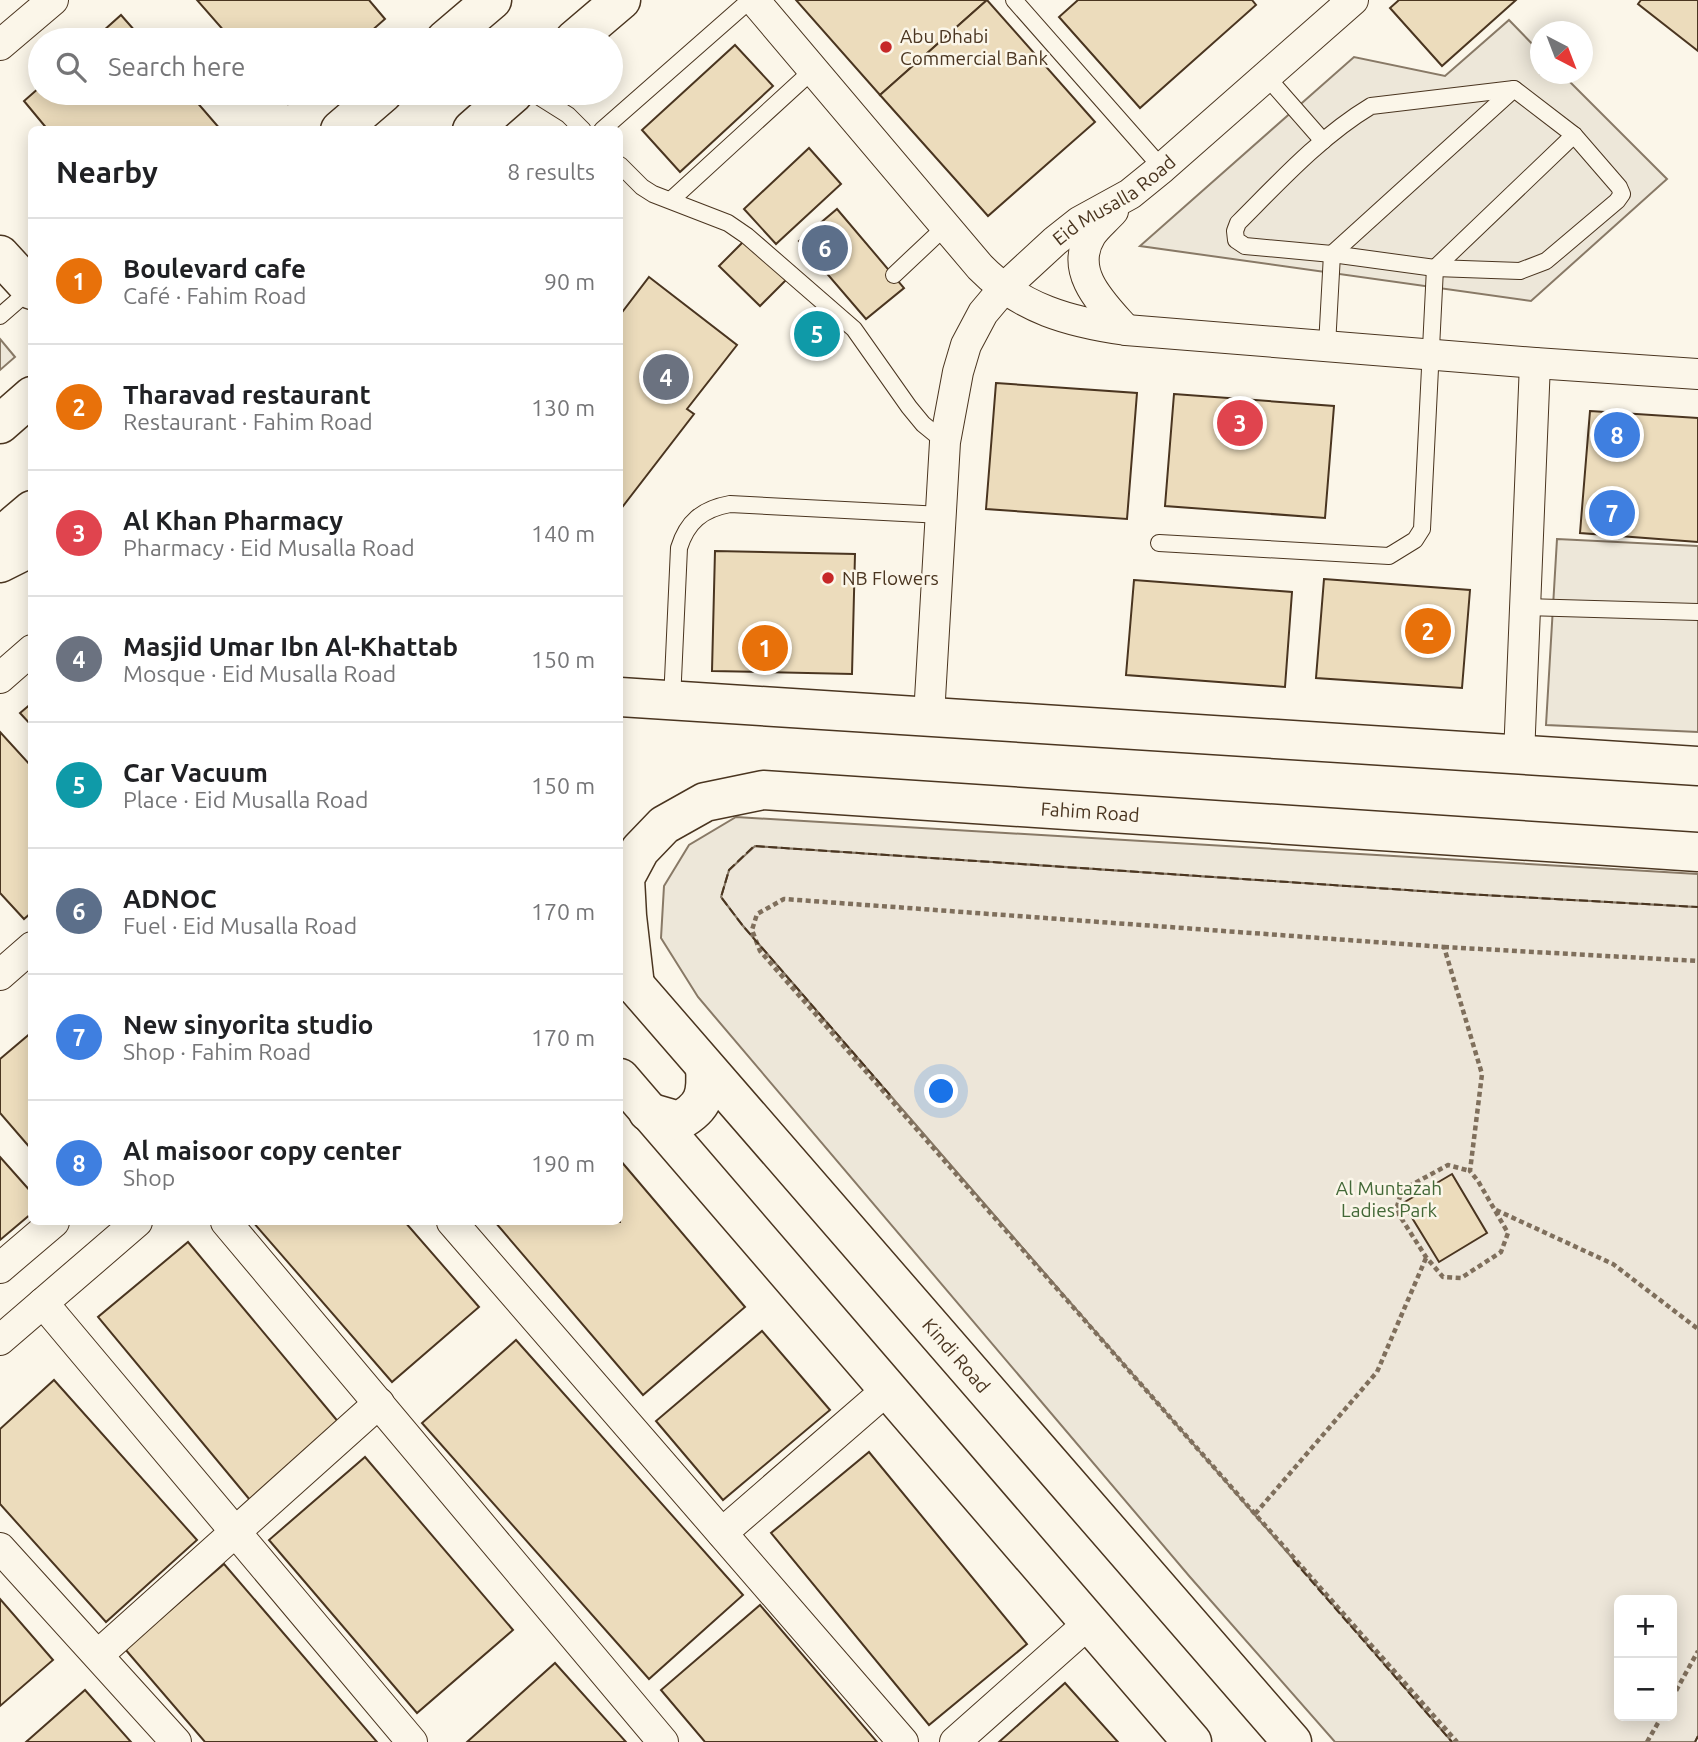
<!DOCTYPE html>
<html lang="en">
<head>
<meta charset="utf-8">
<style>
	:root { --surface:#fff; --page:#f2f2f2; --text:#202124; --muted:#757577; --line:#e0e0e0; --accent:#db2777 }
	body { margin:0; font-family:Ubuntu,sans-serif; background:var(--page); color:var(--text) }
	.controls { position:absolute; right:21px; bottom:21px; display:grid; overflow:hidden; border-radius:10px; box-shadow:0 4px 18px #0003 }
	.controls button { width:63px; height:63px; display:grid; place-items:center; padding:0; border:0; border-bottom:2px solid var(--line); background:var(--surface); color:var(--text); font:35px sans-serif }
	.compass { position:absolute; left:1530px; top:21px; width:63px; height:63px; border-radius:50%; background:var(--surface); box-shadow:0 4px 18px #0003; rotate:138deg }
	.you { position:absolute; left:942px; top:1092px; width:24px; height:24px; margin:-18px; border:5px solid #fff; border-radius:50%; background:#1a73e8; box-shadow:0 0 0 10px #1a73e833 }
	.badge { display:grid; place-items:center; width:46px; height:46px; border-radius:50%; background:var(--accent); color:#fff; font-size:23px; font-weight:700 }
	.pin { position:absolute; translate:-50% -50%; border:4px solid #fff; box-shadow:0 2px 7px #0006 }
	.list { margin:0; padding:0; list-style:none }
	h2 { display:flex; justify-content:space-between; align-items:center; height:91px; margin:0; padding:0 28px; font-size:30px }
	h2 small { font-size:23px; font-weight:400; color:var(--muted) }
	.list li { display:grid; grid-template-columns:46px 1fr auto; gap:21px; align-items:center; box-sizing:border-box; height:126px; padding:0 28px; border-top:2px solid var(--line) }
	.list b { display:block; font-size:26px; white-space:nowrap }
	.list p { margin:0; font-size:23px; white-space:nowrap; color:var(--muted) }
	.list em { font-size:23px; font-style:normal; color:var(--muted) }
	.icon { flex:none; width:38px; height:38px; fill:none; stroke:currentColor; stroke-width:2; stroke-linecap:round; stroke-linejoin:round }
	.map { position:relative; flex:none; width:1698px; height:1742px; overflow:hidden }
	.search { position:absolute; background:var(--surface); box-shadow:0 4px 18px #0003; left:28px; top:28px; width:595px; height:77px; display:flex; align-items:center; gap:18px; box-sizing:border-box; padding:0 24px; border-radius:38px; color:var(--muted); font-size:26px }
	.panel { position:absolute; background:var(--surface); box-shadow:0 4px 18px #0003; left:28px; top:126px; width:595px; height:1099px; border-radius:10px }
	.map>svg:first-child { display:block }
	.green { fill:#ede6d9; stroke:#887966; stroke-width:2; fill-rule:evenodd }
	.parking { fill:#ede7d9; stroke:#887966; stroke-width:2 }
	.building { fill:#ecdcbc; stroke:#4a3520; stroke-width:2 }
	.lines { fill:none; stroke-linecap:round; stroke-linejoin:round }
	.lane-casing { stroke:#4a3520; stroke-width:18 }
	.street-casing { stroke:#4a3520; stroke-width:32 }
	.secondary-casing { stroke:#4a3520; stroke-width:41 }
	.highway-casing { stroke:#4a3520; stroke-width:41 }
	.path { stroke:#7f6f5c; stroke-width:4.5; stroke-dasharray:5 3.5; stroke-linecap:butt }
	.lane { stroke:#fbf6e9; stroke-width:16 }
	.street { stroke:#fbf6e9; stroke-width:30 }
	.secondary { stroke:#fbf6e9; stroke-width:38 }
	.highway { stroke:#fbf6e9; stroke-width:38 }
	.fence { stroke:#4a3520; stroke-width:2; stroke-dasharray:9 3.5; stroke-linecap:butt }
	.poi-dot { fill:#c62828; stroke:#fbf6e9; stroke-width:2.5 }
	.labels { text-anchor:middle; dominant-baseline:central; stroke-width:5; stroke-linejoin:round; paint-order:stroke }
	.poi-label { font-size:19px; fill:#4a3520; stroke:#fbf6e9; text-anchor:start }
	.street-label { font-size:19px; fill:#4a3520; stroke:#fbf6e9 }
	.park-label { font-size:19px; fill:#436837; stroke:#fbf6e9 }
</style>
</head>
<body>
<div class="map">
<svg width="1698" height="1742" viewBox="0 0 1698 1742">
	<rect width="100%" height="100%" fill="#fbf6e9"/>
	<path class="green" d="M754 846 1466 894 1698 907V1736L1695 1742H1452L743 926 721 897 729 870ZM1619 1600H1672V1716H1619Z"/>
	<g class="parking">
		<path d="M1509 20 1540 52V74H1562L1667 179 1531 301 1140 246 1354 57 1445 76Z"/>
		<path d="M0 339 15 357 0 370Z"/>
		<path d="M1557 539 1698 546V732L1546 725Z"/>
		<path d="M736 817 1698 874V907L1466 894 755 846 729 870 721 897 743 926 1452 1742H1335L1190 1577 698 997 661 938 664 886 689 845Z"/>
	</g>
	<g class="building">
		<path d="M197 0H369L385 19 361 40H232Z"/>
		<path d="M796 0H987L880 95Z"/>
		<path d="M987 0 1095 122 988 216 880 95Z"/>
		<path d="M1078 0H1252L1256 5 1140 108 1059 17Z"/>
		<path d="M1399 0H1516L1442 66 1390 8Z"/>
		<path d="M1641 0H1698V51L1638 4Z"/>
		<path d="M121 15 143 40H93Z"/>
		<path d="M735 45 773 86 680 172 642 130Z"/>
		<path d="M40 87V93H189L221 130H48L24 101Z"/>
		<path d="M278 93H301L288 104Z"/>
		<path d="M809 148 841 184 776 244 744 209Z"/>
		<path d="M837 209 904 288 866 319 799 241Z"/>
		<path d="M745 240 786 280 760 306 719 266Z"/>
		<path d="M649 277 737 345 687 409 694 414 620 510V315Z"/>
		<path d="M816 312 839 333 818 356 795 336Z"/>
		<path d="M996 383 1137 393 1127 519 986 509Z"/>
		<path d="M1174 394 1334 406 1325 518 1165 506Z"/>
		<path d="M1590 411 1698 418V542L1580 533Z"/>
		<path d="M715 551 855 554 852 674 712 671Z"/>
		<path d="M1324 579 1470 590 1462 688 1316 678Z"/>
		<path d="M1134 580 1292 592 1285 687 1126 675Z"/>
		<path d="M32 703V726L20 713Z"/>
		<path d="M0 732 32 767V912L24 919 0 893Z"/>
		<path d="M32 1032V1150L0 1113V1059Z"/>
		<path d="M0 1157 32 1193V1213L0 1240Z"/>
		<path d="M620 1160 745 1307 643 1395 495 1222H620Z"/>
		<path d="M1452 1174 1487 1233 1439 1262 1403 1203Z"/>
		<path d="M253 1222H405L479 1307 392 1382Z"/>
		<path d="M188 1242 340 1424 250 1500 98 1317Z"/>
		<path d="M762 1331 830 1410 723 1500 656 1421Z"/>
		<path d="M516 1340 743 1595 649 1679 422 1423Z"/>
		<path d="M54 1380 197 1540 106 1622 0 1504V1429Z"/>
		<path d="M869 1452 1027 1644 929 1725 771 1533Z"/>
		<path d="M365 1457 513 1630 417 1713 269 1540Z"/>
		<path d="M224 1564 377 1742H205L125 1649Z"/>
		<path d="M0 1599 53 1660 0 1706Z"/>
		<path d="M760 1605 877 1742H705L661 1690Z"/>
		<path d="M555 1663 626 1742H467Z"/>
		<path d="M1065 1683 1118 1742H999Z"/>
		<path d="M85 1690 131 1742H26Z"/>
	</g>
	<g class="lines">
		<defs>
			<g id="lane">
				<path d="M1014 0 1162 168"/>
				<path d="M1266 76 1323 141"/>
				<path d="M1514 89 1574 135 1619 187 1622 194 1617 201 1546 261 1520 271 1435 268 1332 254 1245 246 1236 240 1235 231 1238 223C1279 182 1321 136 1371 106Z"/>
				<path d="M533 93 568 115 583 130"/>
				<path d="M602 130 750 0"/>
				<path d="M620 165 642 187 653 194 728 223 747 236 854 329 909 407 923 424 945 442"/>
				<path d="M671 200 813 70"/>
				<path d="M894 275 946 226"/>
				<path d="M0 316 31 289"/>
				<path d="M1327 346 1332 254 1514 89"/>
				<path d="M1159 543 1389 556 1415 540 1422 529 1435 268 1574 135"/>
				<path d="M1525 607 1698 612"/>
				<path d="M672 701 679 548C687 522 702 509 730 504L942 515"/>
			</g>
			<g id="street">
				<path d="M754 0 980 267C1021 309 1070 322 1126 330L1535 363 1698 374"/>
				<path d="M0 45 53 0"/>
				<path d="M1113 211C1106 219 1096 227 1091 235 1068 272 1103 304 1126 330"/>
				<path d="M0 678 32 650"/>
				<path id="s1" d="M929 716 945 442 958 372 966 345 983 313 1004 288 1055 241 1079 222 1130 194 1162 168 1353 0"/>
				<path d="M1519 756 1535 363"/>
				<path d="M0 975 32 947"/>
				<path d="M226 1222 663 1742"/>
				<path d="M452 1222 903 1742"/>
				<path d="M0 1268 54 1222"/>
				<path d="M43 1303 412 1742"/>
				<path d="M0 1340 137 1222"/>
				<path d="M722 1533 888 1389"/>
				<path d="M0 1548 176 1742"/>
				<path d="M98 1655 379 1403"/>
				<path d="M955 1742 1089 1623"/>
			</g>
			<g id="secondary">
				<path d="M0 255 32 290"/>
				<path d="M0 563 32 547"/>
				<path d="M620 697 1698 766"/>
				<path id="s2" d="M620 968 1292 1742"/>
				<path id="s3" d="M635 986 627 916 625 878 640 850 664 825 705 802 763 790 1698 852"/>
				<path d="M620 1078 1192 1742"/>
				<path d="M648 1112 679 1121C704 1107 707 1095 705 1067"/>
			</g>
			<g id="highway">
				<path d="M445 40 492 0"/>
				<path d="M574 40 621 0"/>
				<path d="M340 130 383 93"/>
				<path d="M472 130 514 93"/>
				<path d="M0 424 32 396"/>
				<path d="M0 537 32 510"/>
			</g>
		</defs>
		<use href="#lane" class="lane-casing"/>
		<use href="#street" class="street-casing"/>
		<use href="#secondary" class="secondary-casing"/>
		<use href="#highway" class="highway-casing"/>
		<g class="path">
			<path d="M1444 947 1698 961"/>
			<path d="M1496 1210 1613 1264 1698 1329"/>
			<path d="M1426 1258 1377 1372 1255 1514 1457 1742"/>
			<path d="M1255 1514 760 951 752 930 757 914 784 899 1444 947 1482 1074 1470 1171 1478 1181 1508 1233 1501 1252 1461 1278 1443 1277 1426 1257 1396 1210 1402 1190 1448 1165 1470 1171"/>
			<path d="M1672 1698 1698 1651"/>
			<path d="M1647 1742 1662 1716"/>
		</g>
		<use href="#lane" class="lane"/>
		<use href="#street" class="street"/>
		<use href="#secondary" class="secondary"/>
		<use href="#highway" class="highway"/>
		<g class="fence">
			<path d="M890 1095 743 926 721 897 729 870 754 846 1466 894 1698 907"/>
			<path d="M1293 1560 1452 1742"/>
			<path d="M1695 1742 1698 1736"/>
		</g>
	</g>
	<g class="poi-dot">
		<circle cx="886" cy="47" r="7"/>
		<circle cx="828" cy="578" r="7"/>
	</g>
	<g class="labels">
		<g class="poi-label">
			<text x="900" y="36">Abu Dhabi<tspan x="900" dy="22">Commercial Bank</tspan></text>
			<text x="842" y="578">NB Flowers</text>
		</g>
		<g class="street-label">
			<text stroke="none"><textPath href="#s1" startOffset="584">Eid Musalla Road</textPath></text>
			<text stroke="none"><textPath href="#s3" startOffset="609">Fahim Road</textPath></text>
			<text stroke="none"><textPath href="#s2" startOffset="513">Kindi Road</textPath></text>
		</g>
		<g class="park-label">
			<text x="1389" y="1188">Al Muntazah<tspan x="1389" dy="22">Ladies Park</tspan></text>
		</g>
	</g>
</svg>
<div class="controls">
<button>+</button>
<button>−</button>
</div>
<svg class="compass" viewBox="-18 -18 36 36"><path d="M0-13l5 13h-10z" fill="#e53935"/><path d="M0 13l5-13h-10z" fill="#757577"/></svg>
<div class="you"></div>
<div class="pin badge" style="left:765px;top:648px;background:#e8710a">1</div>
<div class="pin badge" style="left:1428px;top:631px;background:#e8710a">2</div>
<div class="pin badge" style="left:1240px;top:423px;background:#e0444e">3</div>
<div class="pin badge" style="left:666px;top:377px;background:#6b7280">4</div>
<div class="pin badge" style="left:817px;top:334px;background:#0f9aa8">5</div>
<div class="pin badge" style="left:825px;top:248px;background:#5c6f8a">6</div>
<div class="pin badge" style="left:1612px;top:513px;background:#3f7fe0">7</div>
<div class="pin badge" style="left:1617px;top:435px;background:#3f7fe0">8</div>
<div class="search"><svg class="icon" aria-label="search" viewBox="0 0 24 24"><circle cx="10" cy="10" r="6"/><path d="M15 15l6 6"/></svg>Search here</div>
<section class="panel">
<h2>Nearby<small>8 results</small></h2>
<ul class="list">
<li><span class="badge" style="background:#e8710a">1</span><div><b>Boulevard cafe</b><p>Café · Fahim Road</p></div><em>90 m</em></li>
<li><span class="badge" style="background:#e8710a">2</span><div><b>Tharavad restaurant</b><p>Restaurant · Fahim Road</p></div><em>130 m</em></li>
<li><span class="badge" style="background:#e0444e">3</span><div><b>Al Khan Pharmacy</b><p>Pharmacy · Eid Musalla Road</p></div><em>140 m</em></li>
<li><span class="badge" style="background:#6b7280">4</span><div><b>Masjid Umar Ibn Al-Khattab</b><p>Mosque · Eid Musalla Road</p></div><em>150 m</em></li>
<li><span class="badge" style="background:#0f9aa8">5</span><div><b>Car Vacuum</b><p>Place · Eid Musalla Road</p></div><em>150 m</em></li>
<li><span class="badge" style="background:#5c6f8a">6</span><div><b>ADNOC</b><p>Fuel · Eid Musalla Road</p></div><em>170 m</em></li>
<li><span class="badge" style="background:#3f7fe0">7</span><div><b>New sinyorita studio</b><p>Shop · Fahim Road</p></div><em>170 m</em></li>
<li><span class="badge" style="background:#3f7fe0">8</span><div><b>Al maisoor copy center</b><p>Shop</p></div><em>190 m</em></li>
</ul>
</section>
</div>
</body>
</html>
